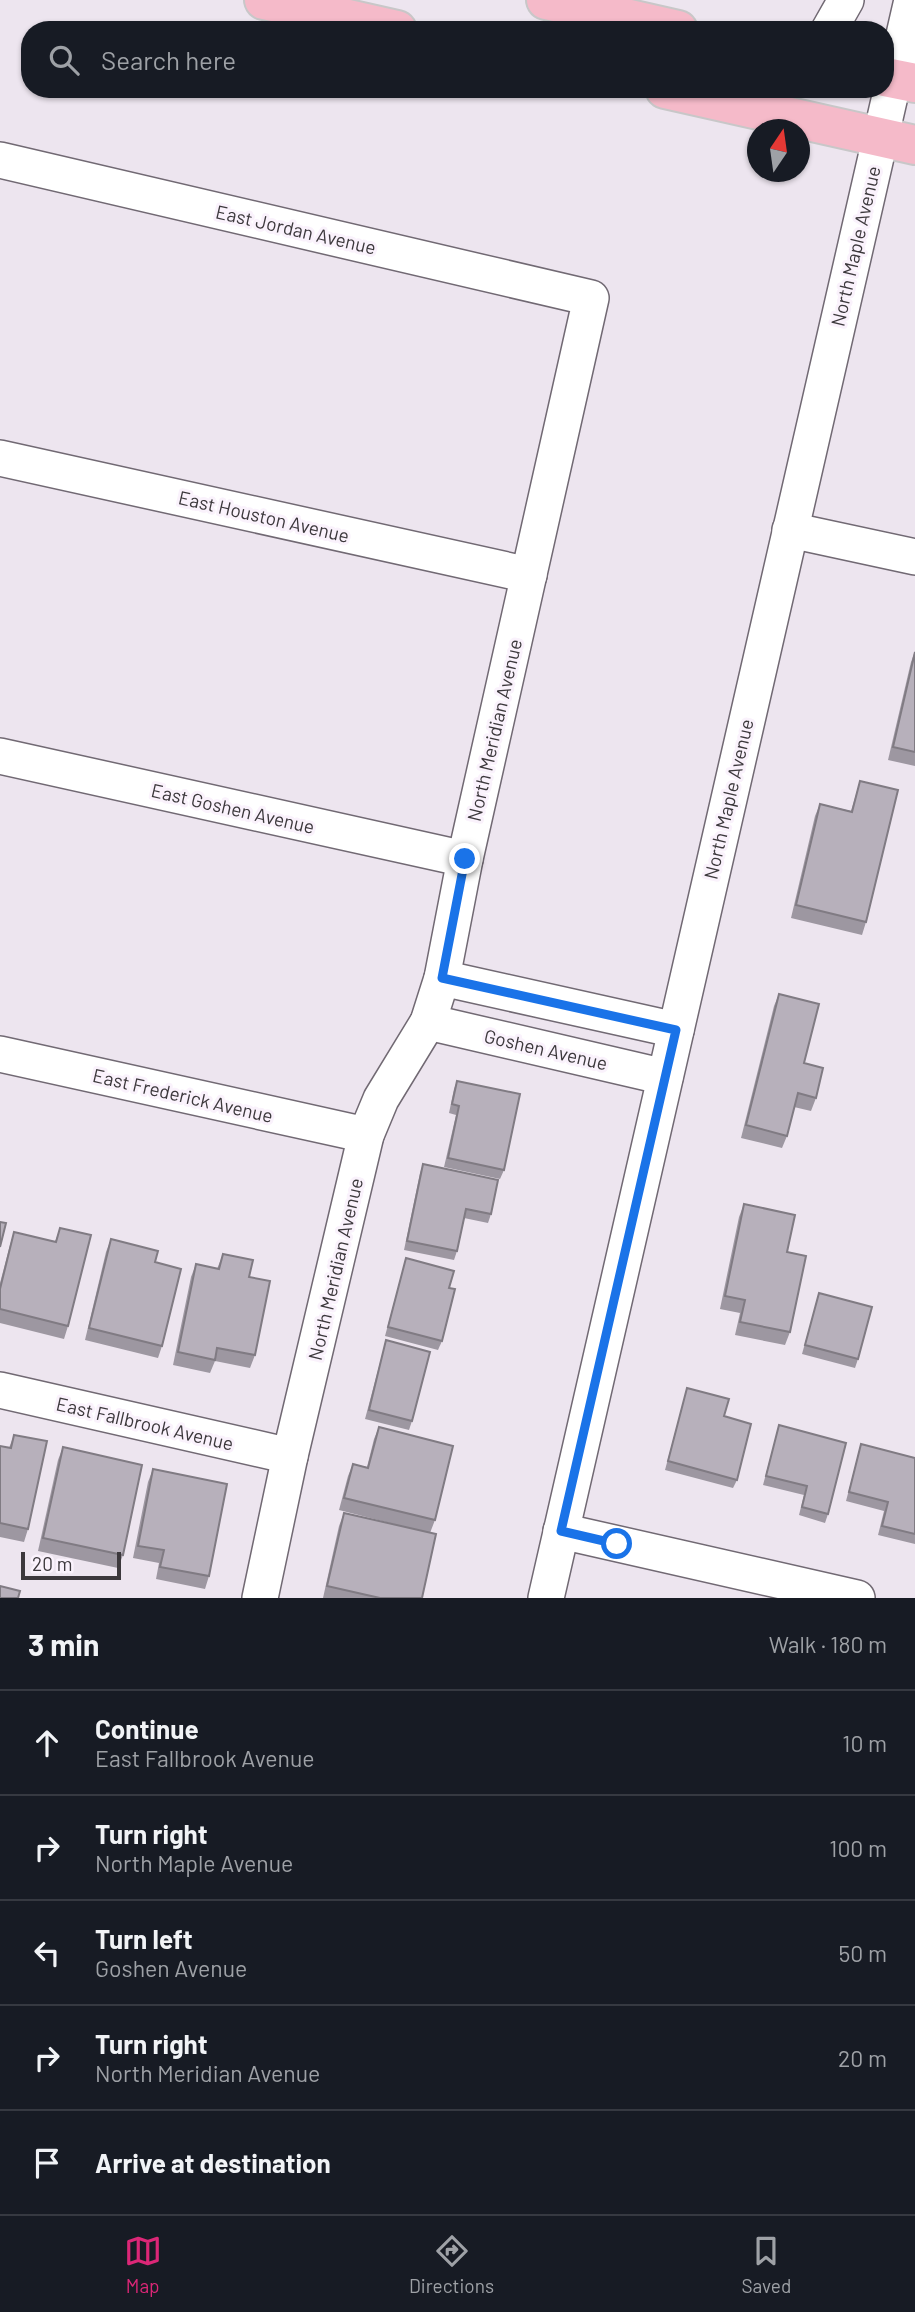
<!DOCTYPE html>
<html lang="en">
<head>
<meta charset="utf-8">
<style>
	:root { --surface:#171b24; --page:#20242c; --text:#f1f3f6; --muted:#9ea1a6; --line:#363941; --accent:#db2777 }
	body { margin:0; font-family:Barlow,sans-serif; background:var(--page); color:var(--text) }
	.compass { position:absolute; left:747px; top:119px; width:63px; height:63px; border-radius:50%; background:var(--surface); box-shadow:0 2px 5px #0004; rotate:13deg }
	.scale { position:absolute; left:21px; bottom:18px; width:100px; box-sizing:border-box; padding-left:7px; border:4px solid #3c383c; border-top:0; font-size:19px; line-height:24px; white-space:nowrap; color:#3c383c; -webkit-text-stroke:5px #faf2fc; paint-order:stroke }
	.stop { position:absolute; width:21px; height:21px; margin:-16px; border:5px solid #1a73e8; border-radius:50%; background:#fff }
	.stop.end { background:#1a73e8; border-color:#fff; box-shadow:0 2px 7px #0008 }
	.list { margin:0; padding:0; list-style:none }
	h2 { display:flex; justify-content:space-between; align-items:center; height:91px; margin:0; padding:0 28px; font-size:30px }
	h2 small { font-size:23px; font-weight:400; color:var(--muted) }
	.list li { display:grid; grid-template-columns:46px 1fr auto; gap:21px; align-items:center; box-sizing:border-box; height:105px; padding:0 28px; border-top:2px solid var(--line) }
	.list b { display:block; font-size:26px; white-space:nowrap }
	.list p { margin:0; font-size:23px; white-space:nowrap; color:var(--muted) }
	.list em { font-size:23px; font-style:normal; color:var(--muted) }
	.icon { flex:none; width:38px; height:38px; fill:none; stroke:currentColor; stroke-width:2; stroke-linecap:round; stroke-linejoin:round }
	.map { position:relative; flex:none; width:915px; height:1598px; overflow:hidden }
	.search { position:absolute; background:var(--surface); box-shadow:0 2px 5px #0004; left:21px; right:21px; top:21px; height:77px; display:flex; align-items:center; gap:18px; box-sizing:border-box; padding:0 24px; border-radius:28px; color:var(--muted); font-size:26px }
	.sheet { height:616px; background:var(--surface) }
	nav { display:flex; justify-content:space-around; align-items:center; box-sizing:border-box; height:98px; border-top:2px solid var(--line); background:var(--surface); font-size:19px; color:var(--muted) }
	nav a { display:grid; justify-items:center; gap:4px }
	nav .on { color:var(--accent) }
	.map>svg:first-child { display:block }
	.lines { fill:none; stroke-linecap:round; stroke-linejoin:round }
	.minor-casing { stroke:#716973; stroke-width:38 }
	.major-casing { stroke:#c8c7c8; stroke-width:42 }
	.minor { stroke:#fff; stroke-width:35 }
	.major { stroke:#f5bac9; stroke-width:38 }
	.wall { fill:#9d97a1 }
	.building { fill:#b7b0bb; stroke:#807b83; stroke-width:2 }
	.route { stroke:#1a73e8; stroke-width:9 }
	.labels { text-anchor:middle; dominant-baseline:central; stroke-width:6; stroke-linejoin:round; paint-order:stroke }
	.street-label { font-size:19px; fill:#3c383c; stroke:#faf2fc }
</style>
</head>
<body>
<div class="map">
<svg width="915" height="1598" viewBox="0 0 915 1598">
	<rect width="100%" height="100%" fill="#ede5ef"/>
	<g class="lines">
		<defs>
			<g id="minor">
				<path d="M829 30 846 0"/>
				<path d="M0 160 591 298 465 859 442 978 428 1022 381 1099 366 1135 290 1456 260 1598"/>
				<path d="M0 458 529 575"/>
				<path d="M790 530 915 557"/>
				<path d="M0 756 465 859"/>
				<path d="M442 978 676 1030"/>
				<path d="M428 1022 665 1077"/>
				<path d="M0 1054 366 1135"/>
				<path d="M0 1390 290 1456"/>
				<path d="M561 1531 857 1598"/>
				<path d="M546 1598 912 0"/>
			</g>
			<g id="major">
				<path d="M264 0 397 30"/>
				<path d="M546 0 678 30"/>
				<path d="M885 77 915 83"/>
				<path d="M665 89 915 145"/>
			</g>
		</defs>
		<use href="#minor" class="minor-casing"/>
		<use href="#major" class="major-casing"/>
		<use href="#minor" class="minor"/>
		<use href="#major" class="major"/>
	</g>
	<g class="wall">
		<path d="M915 651V766L888 760 911 662Z"/>
		<path d="M860 781 866 922 862 935 791 918 815 816 820 804 851 811Z"/>
		<path d="M779 994 816 1098 811 1111 794 1107 787 1136 782 1148 741 1138 774 1006Z"/>
		<path d="M457 1081 504 1170 500 1179 444 1167 456 1115 449 1113 454 1089Z"/>
		<path d="M423 1164 491 1214 488 1223 464 1218 457 1251 454 1260 404 1250 420 1173Z"/>
		<path d="M744 1204 787 1252 790 1332 785 1345 735 1335 740 1313 720 1309 739 1217Z"/>
		<path d="M60 1228 68 1326 64 1339 0 1323V1283L10 1245 14 1232 55 1242Z"/>
		<path d="M111 1239 162 1346 158 1358 85 1340 106 1252Z"/>
		<path d="M223 1254 249 1277 255 1355 250 1368 215 1361 210 1373 173 1365 191 1277 196 1264 217 1269Z"/>
		<path d="M406 1258 442 1341 438 1350 385 1336Z"/>
		<path d="M819 1293 858 1359 855 1368 802 1354Z"/>
		<path d="M386 1340 412 1421 409 1430 365 1419Z"/>
		<path d="M687 1388 724 1416 737 1480 733 1488 665 1470Z"/>
		<path d="M779 1425 828 1514 825 1523 799 1515 804 1495 763 1485Z"/>
		<path d="M379 1427 435 1520 430 1533 422 1598H323L339 1526 344 1513 417 1530 339 1510 348 1476 353 1464 367 1467 374 1439Z"/>
		<path d="M14 1435 28 1529 24 1542 0 1537V1446L9 1448Z"/>
		<path d="M861 1444 915 1483V1544L878 1535 884 1511 846 1501Z"/>
		<path d="M63 1447 123 1555 118 1568 38 1551 58 1460Z"/>
		<path d="M153 1469 209 1576 205 1589 156 1579 159 1563 133 1558 148 1482Z"/>
	</g>
	<g class="building">
		<path d="M915 652V752L893 747Z"/>
		<path d="M860 781 898 790 866 922 796 905 820 804 852 812Z"/>
		<path d="M779 994 819 1004 804 1063 823 1068 816 1098 798 1093 787 1136 746 1125Z"/>
		<path d="M457 1081 520 1094 504 1170 448 1158 459 1106 452 1104Z"/>
		<path d="M423 1164 498 1180 491 1214 466 1209 457 1251 407 1241Z"/>
		<path d="M744 1204 795 1215 787 1252 806 1256 790 1332 740 1322 745 1300 725 1296Z"/>
		<path d="M0 1222 6 1223 0 1247Z"/>
		<path d="M60 1228 91 1235 68 1326 0 1309V1289L14 1232 56 1242Z"/>
		<path d="M111 1239 158 1251 155 1262 181 1269 162 1346 89 1328Z"/>
		<path d="M223 1254 253 1260 249 1277 270 1281 255 1355 217 1348 215 1360 178 1352 196 1264 219 1269Z"/>
		<path d="M406 1258 454 1271 449 1288 455 1289 442 1341 388 1327Z"/>
		<path d="M819 1293 872 1307 858 1359 805 1345Z"/>
		<path d="M386 1340 430 1352 412 1421 369 1410Z"/>
		<path d="M687 1388 729 1399 724 1416 751 1424 737 1480 668 1461Z"/>
		<path d="M779 1425 846 1443 828 1514 802 1507 807 1486 766 1476Z"/>
		<path d="M379 1427 453 1446 435 1520 344 1498 353 1464 368 1468Z"/>
		<path d="M14 1435 47 1441 28 1529 0 1523V1446L11 1448Z"/>
		<path d="M861 1444 915 1458V1534L882 1526 888 1502 849 1492Z"/>
		<path d="M63 1447 142 1465 123 1555 43 1538Z"/>
		<path d="M153 1469 227 1484 209 1576 160 1567 164 1550 138 1546Z"/>
		<path d="M344 1513 436 1534 422 1598H380L327 1586Z"/>
		<path d="M0 1586 20 1591 18 1598H0Z"/>
	</g>
	<g class="lines">
		<path class="route" d="M465 859 442 978 676 1030 561 1531 617 1544"/>
	</g>
	<g class="labels">
		<g class="street-label">
			<text transform="translate(296 229) rotate(13)">East Jordan Avenue</text>
			<text transform="translate(855 246) rotate(-77)">North Maple Avenue</text>
			<text transform="translate(264 516) rotate(13)">East Houston Avenue</text>
			<text transform="translate(494 730) rotate(-77)">North Meridian Avenue</text>
			<text transform="translate(728 799) rotate(-77)">North Maple Avenue</text>
			<text transform="translate(233 808) rotate(13)">East Goshen Avenue</text>
			<text transform="translate(546 1049) rotate(13)">Goshen Avenue</text>
			<text transform="translate(183 1095) rotate(13)">East Frederick Avenue</text>
			<text transform="translate(335 1269) rotate(-77)">North Meridian Avenue</text>
			<text transform="translate(145 1423) rotate(13)">East Fallbrook Avenue</text>
		</g>
	</g>
</svg>
<svg class="compass" viewBox="-18 -18 36 36"><path d="M0-13l5 13h-10z" fill="#e53935"/><path d="M0 13l5-13h-10z" fill="#9ea1a6"/></svg>
<div class="scale">20 m</div>
<div class="stop" style="left:617px;top:1544px"></div>
<div class="stop end" style="left:465px;top:859px"></div>
<div class="search"><svg class="icon" aria-label="search" viewBox="0 0 24 24"><circle cx="10" cy="10" r="6"/><path d="M15 15l6 6"/></svg>Search here</div>
</div>
<section class="sheet">
<h2>3 min<small>Walk · 180 m</small></h2>
<ul class="list">
<li><svg class="icon" aria-label="ahead" viewBox="0 0 24 24"><path d="M12 20V5M6 11l6-6 6 6"/></svg><div><b>Continue</b><p>East Fallbrook Avenue</p></div><em>10 m</em></li>
<li><svg class="icon" aria-label="right" viewBox="0 0 24 24"><path d="M7 20v-9h11M14 6l5 5-5 5"/></svg><div><b>Turn right</b><p>North Maple Avenue</p></div><em>100 m</em></li>
<li><svg class="icon" aria-label="left" viewBox="0 0 24 24"><path d="M17 20v-9H6M10 6l-5 5 5 5"/></svg><div><b>Turn left</b><p>Goshen Avenue</p></div><em>50 m</em></li>
<li><svg class="icon" aria-label="right" viewBox="0 0 24 24"><path d="M7 20v-9h11M14 6l5 5-5 5"/></svg><div><b>Turn right</b><p>North Meridian Avenue</p></div><em>20 m</em></li>
<li><svg class="icon" aria-label="arrive" viewBox="0 0 24 24"><path d="M6 21V4h12l-3 4 3 4H6"/></svg><div><b>Arrive at destination</b></div></li>
</ul>
</section>
<nav>
<a class="on"><svg class="icon" aria-label="map" viewBox="0 0 24 24"><path d="M3 6l6-2 6 2 6-2v14l-6 2-6-2-6 2zM9 4v14M15 6v14"/></svg>Map</a>
<a><svg class="icon" aria-label="directions" viewBox="0 0 24 24"><path d="M12 3l9 9-9 9-9-9zM9 14v-3h6M13 9l2 2-2 2"/></svg>Directions</a>
<a><svg class="icon" aria-label="saved" viewBox="0 0 24 24"><path d="M7 4h10v16l-5-4-5 4z"/></svg>Saved</a>
</nav>
</body>
</html>
